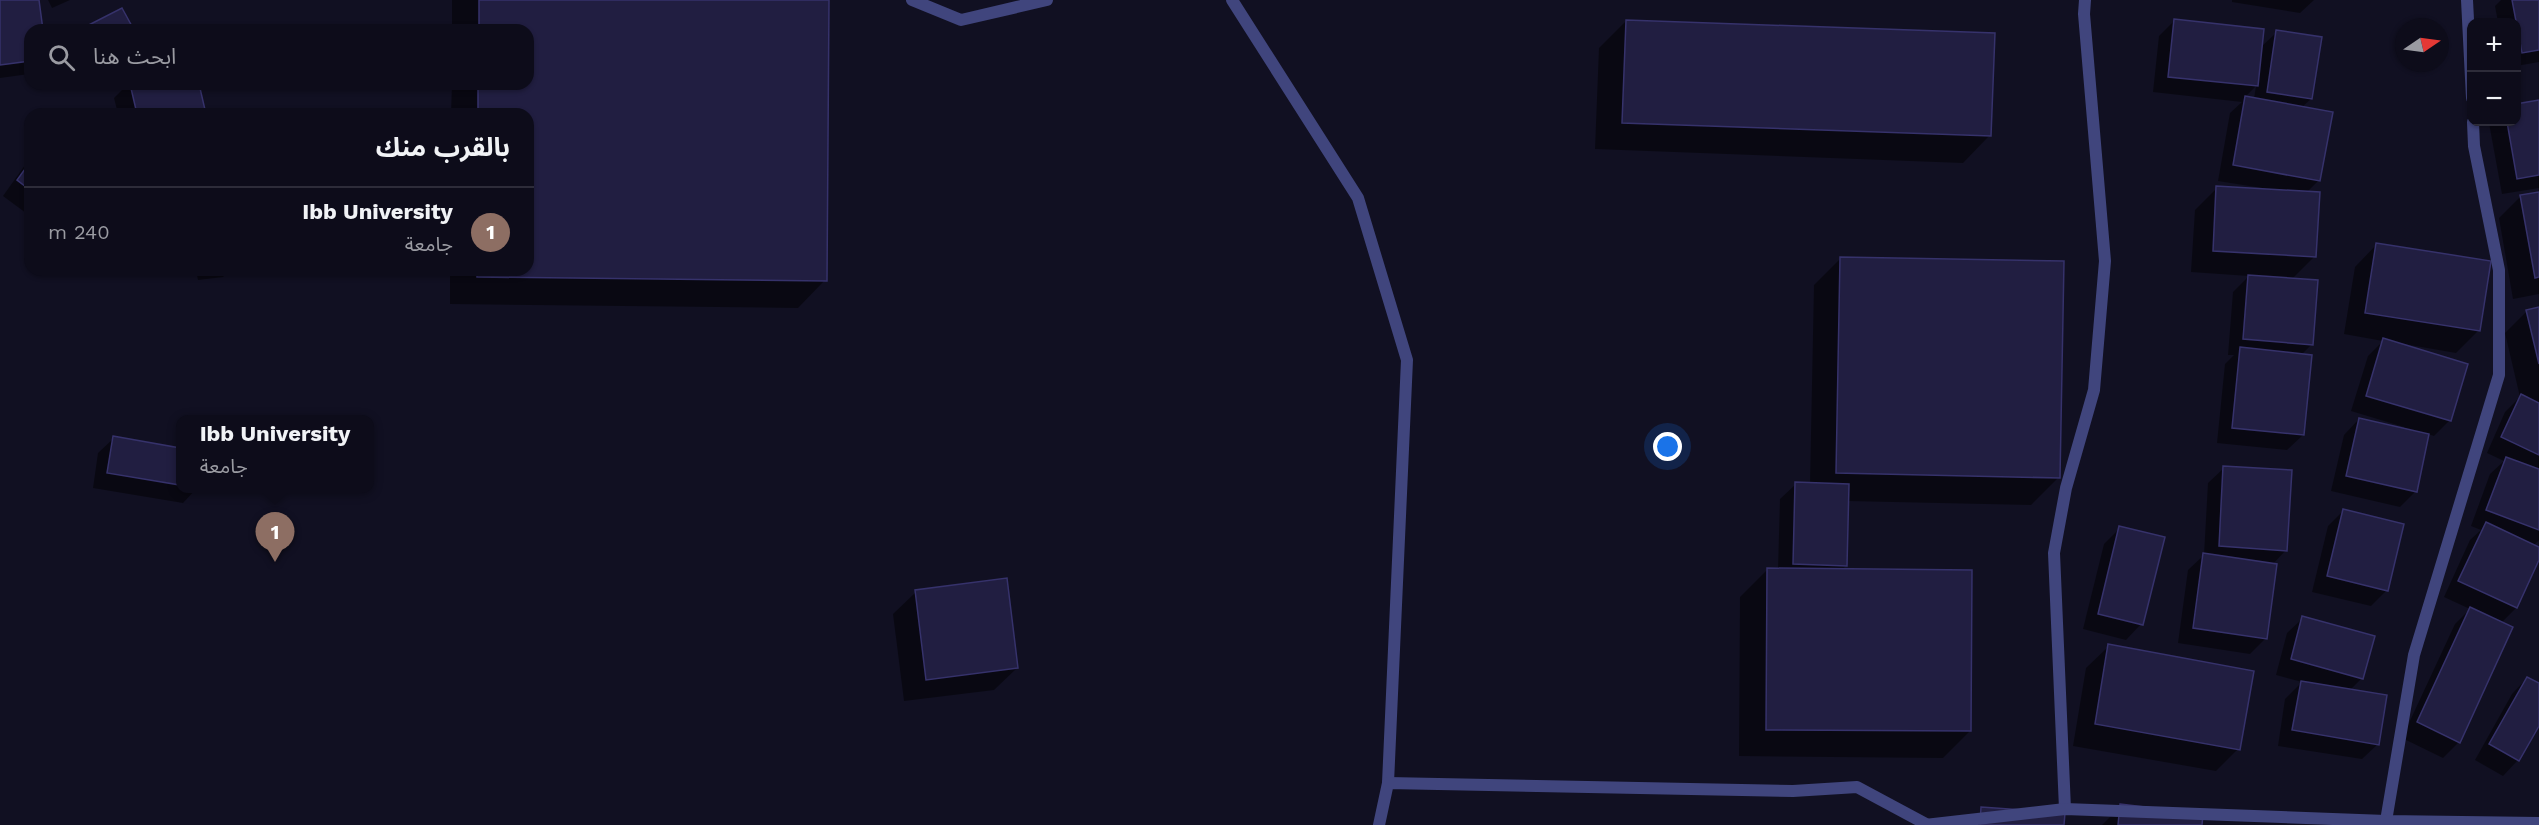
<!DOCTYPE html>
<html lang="ar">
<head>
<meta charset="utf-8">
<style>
	:root { --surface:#0d0c1a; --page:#1b1a27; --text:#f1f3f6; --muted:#9a9ba2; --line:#2d2c39; --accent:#db2777 }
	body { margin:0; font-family:"Work Sans","Noto Sans Arabic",sans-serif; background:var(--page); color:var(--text); direction:rtl }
	.controls { position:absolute; right:18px; top:18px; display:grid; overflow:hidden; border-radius:12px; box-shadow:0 2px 4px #0004 }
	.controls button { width:54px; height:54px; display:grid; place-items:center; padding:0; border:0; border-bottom:2px solid var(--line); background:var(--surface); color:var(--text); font:30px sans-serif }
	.compass { position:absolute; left:2395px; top:18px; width:54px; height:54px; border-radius:50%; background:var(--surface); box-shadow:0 2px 4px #0004; rotate:77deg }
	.you { position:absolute; left:1668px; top:447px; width:21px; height:21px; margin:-15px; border:4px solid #fff; border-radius:50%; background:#1a73e8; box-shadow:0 0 0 9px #1a73e833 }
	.badge { display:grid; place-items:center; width:39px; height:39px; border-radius:50%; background:var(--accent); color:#fff; font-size:20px; font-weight:700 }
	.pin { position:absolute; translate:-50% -50px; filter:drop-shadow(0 2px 3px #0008) }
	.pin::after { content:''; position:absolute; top:32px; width:21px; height:18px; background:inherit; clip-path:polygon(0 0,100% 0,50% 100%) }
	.popup { position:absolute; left:176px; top:415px; width:198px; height:78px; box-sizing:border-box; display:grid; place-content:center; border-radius:12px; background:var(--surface); filter:drop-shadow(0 2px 4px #0005); font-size:20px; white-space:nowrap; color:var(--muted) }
	.popup b { font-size:22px; color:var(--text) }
	.popup::after { content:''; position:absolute; left:50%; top:100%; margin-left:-12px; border:12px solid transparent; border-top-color:var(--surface) }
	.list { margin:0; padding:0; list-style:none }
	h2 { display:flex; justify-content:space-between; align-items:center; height:78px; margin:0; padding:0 24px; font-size:26px }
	h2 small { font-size:20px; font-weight:400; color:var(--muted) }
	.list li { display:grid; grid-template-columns:39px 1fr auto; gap:18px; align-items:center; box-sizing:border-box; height:90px; padding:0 24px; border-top:2px solid var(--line) }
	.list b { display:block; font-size:22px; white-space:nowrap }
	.list p { margin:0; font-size:20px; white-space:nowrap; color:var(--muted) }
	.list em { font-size:20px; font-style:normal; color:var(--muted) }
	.icon { flex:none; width:33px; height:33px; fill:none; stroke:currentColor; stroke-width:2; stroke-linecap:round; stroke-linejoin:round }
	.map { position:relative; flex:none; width:2539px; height:825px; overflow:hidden; direction:ltr }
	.search { position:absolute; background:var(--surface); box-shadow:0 2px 4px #0004; left:24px; top:24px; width:510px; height:66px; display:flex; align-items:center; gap:15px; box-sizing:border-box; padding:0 21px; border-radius:18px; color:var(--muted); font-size:22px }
	.panel { position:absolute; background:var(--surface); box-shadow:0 2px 4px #0004; left:24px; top:108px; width:510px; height:168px; border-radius:18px; direction:rtl }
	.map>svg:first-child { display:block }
	.shadow { fill:#0007; fill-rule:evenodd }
	.building { fill:#211e41; stroke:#36326b; stroke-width:1.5 }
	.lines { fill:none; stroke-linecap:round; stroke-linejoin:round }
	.service { stroke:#40457d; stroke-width:12 }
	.minor { stroke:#40457d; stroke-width:12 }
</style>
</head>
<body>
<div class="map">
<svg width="2539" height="825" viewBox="0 0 2539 825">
	<rect width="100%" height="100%" fill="#111022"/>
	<g class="shadow">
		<path d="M0 0H37L41 30H30L29 74 0 78Z"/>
		<path d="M48 0H70L52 8Z"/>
		<path d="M452 0H828L825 280 798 308 450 304V270H528V114H451L452 84H528V30H452Z"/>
		<path d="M2232 0H2314L2300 13 2232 2Z"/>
		<path d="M2501 0H2539V62L2516 66V22H2498L2495 6Z"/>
		<path d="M2175 20 2260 48 2277 32 2311 99 2302 107 2319 180 2306 193 2315 256 2291 280 2312 344 2301 355 2303 435 2287 450 2217 443 2225 364 2234 355H2228L2233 292 2249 276 2191 272 2195 210 2217 188 2261 190 2262 188 2218 181 2230 113 2242 102 2153 92 2159 36ZM2256 86 2254 99 2245 97Z"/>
		<path d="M1626 21 1990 135 1963 163 1595 149 1599 48Z"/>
		<path d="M128 84H197L205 114H118L114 98Z"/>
		<path d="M2539 101V188L2502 194 2489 123 2516 122Z"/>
		<path d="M30 158V216L3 196Z"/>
		<path d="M2539 193V294L2513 299 2499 218 2521 196Z"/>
		<path d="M2377 244 2479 330 2456 353 2404 344 2450 420 2434 436 2428 434 2416 491 2400 507 2331 491 2344 435 2359 419 2404 429V427L2351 411 2368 356 2383 341 2344 334 2355 267Z"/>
		<path d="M1841 258 2058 478 2031 505 1847 501 1846 566 1841 570 1970 731 1943 758 1739 756 1740 597 1767 570H1778L1780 499 1796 484H1810L1814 285Z"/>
		<path d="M196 270H230L223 277 198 280Z"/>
		<path d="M2539 308V540L2533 546 2539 548V556L2516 608 2501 623 2459 742 2443 758 2402 738 2455 624 2470 609 2444 597 2470 540 2481 530 2471 526 2490 474 2504 461 2487 453 2505 412 2520 397 2505 333 2527 311Z"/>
		<path d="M114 438 180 449V488H197L183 503 93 488 98 453Z"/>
		<path d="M2224 468 2286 550 2272 565 2266 638 2250 654 2178 643 2188 570 2204 555 2208 483Z"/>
		<path d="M2344 510 2386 591 2371 606 2312 592 2328 526Z"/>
		<path d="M2120 528 2141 624 2126 640 2083 629 2104 544Z"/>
		<path d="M916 592 1017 668 994 690 904 701 893 614Z"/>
		<path d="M2303 618 2362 678 2349 691 2378 744 2362 759 2278 746 2285 699 2302 682 2276 675 2287 633Z"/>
		<path d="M2109 646 2238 749 2216 771 2073 746 2086 668Z"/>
		<path d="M2527 678 2539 685V723L2518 760 2503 776 2475 760 2512 694Z"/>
		<path d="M2121 806 2200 825H2102Z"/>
	</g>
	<g class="building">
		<path d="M0 0H39L43 30H30V61L0 65Z"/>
		<path d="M479 0H829L827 281 477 277V270H528V114H478V84H528V30H479Z"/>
		<path d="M2512 0H2539V50L2522 53Z"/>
		<path d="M122 8 134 30H79Z"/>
		<path d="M2174 19 2264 29 2258 86 2168 77Z"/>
		<path d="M1626 20 1995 33 1991 136 1622 123Z"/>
		<path d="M2276 30 2322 37 2312 99 2267 92Z"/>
		<path d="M130 84H199L206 114H137Z"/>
		<path d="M2245 96 2333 112 2320 181 2233 165Z"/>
		<path d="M2539 100V175L2517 179 2507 122H2516V104Z"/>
		<path d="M30 162V190L17 180Z"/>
		<path d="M2216 186 2320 192 2316 257 2213 251Z"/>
		<path d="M2539 192V277L2535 278 2520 195Z"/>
		<path d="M2376 243 2491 261 2480 331 2365 313Z"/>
		<path d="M1840 257 2064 261 2060 478 1836 473Z"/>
		<path d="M205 270H228L205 273Z"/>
		<path d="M2248 275 2318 280 2313 345 2243 339Z"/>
		<path d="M2539 307V364L2526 310Z"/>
		<path d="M2383 338 2468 364 2451 421 2366 396Z"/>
		<path d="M2240 347 2312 355 2304 435 2232 428Z"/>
		<path d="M2521 394 2539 403V455L2501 437Z"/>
		<path d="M2359 418 2429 434 2417 492 2346 476Z"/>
		<path d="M113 436 180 448V485L107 473Z"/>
		<path d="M2506 457 2539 469V530L2486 510Z"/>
		<path d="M2223 466 2292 470 2287 551 2219 546Z"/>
		<path d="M1795 482 1849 484 1847 566 1793 564Z"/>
		<path d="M2343 509 2404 524 2388 591 2327 576Z"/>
		<path d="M2486 522 2539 547V560L2517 608 2458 581Z"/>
		<path d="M2119 526 2165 537 2143 625 2098 614Z"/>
		<path d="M2203 553 2277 564 2267 639 2193 628Z"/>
		<path d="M1767 568 1972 570 1971 731 1766 730Z"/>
		<path d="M1007 578 1018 668 926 680 915 590Z"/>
		<path d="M2470 607 2513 627 2460 743 2417 722Z"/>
		<path d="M2302 616 2375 636 2363 679 2291 659Z"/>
		<path d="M2108 644 2254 671 2240 750 2095 724Z"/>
		<path d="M2527 677 2539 683V726L2519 761 2489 744Z"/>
		<path d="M2301 681 2387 695 2379 745 2292 730Z"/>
		<path d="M2120 804 2203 814 2202 825H2118Z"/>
		<path d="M1981 807 2065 813 2064 825H1980Z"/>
	</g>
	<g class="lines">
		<g class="service">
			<path d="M912 0 961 20 1047 0"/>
			<path d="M1232 0 1358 198 1407 360 1388 783"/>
			<path d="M1379 825 1388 783 1793 791 1857 787 1926 824"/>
		</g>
		<g class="minor">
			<path d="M2467 0 2472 98"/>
			<path d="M2065 809 2054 553 2066 488 2094 390 2105 261 2084 14 2085 0"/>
			<path d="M2386 821 2414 655 2499 375V270L2474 146 2473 122"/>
			<path d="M1925 825 2065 809 2386 821 2539 823"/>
		</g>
	</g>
</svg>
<div class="controls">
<button>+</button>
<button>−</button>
</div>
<svg class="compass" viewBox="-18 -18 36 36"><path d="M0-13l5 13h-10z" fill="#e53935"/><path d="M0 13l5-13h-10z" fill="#9a9ba2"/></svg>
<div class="you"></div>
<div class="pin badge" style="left:275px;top:562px;background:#8d6e63">1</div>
<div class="popup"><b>Ibb University</b>جامعة</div>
<div class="search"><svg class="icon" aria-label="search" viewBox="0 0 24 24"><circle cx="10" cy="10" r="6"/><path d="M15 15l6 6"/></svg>ابحث هنا</div>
<section class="panel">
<h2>بالقرب منك<small></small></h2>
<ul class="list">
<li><span class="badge" style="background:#8d6e63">1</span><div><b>Ibb University</b><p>جامعة</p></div><em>240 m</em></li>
</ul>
</section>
</div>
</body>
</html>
